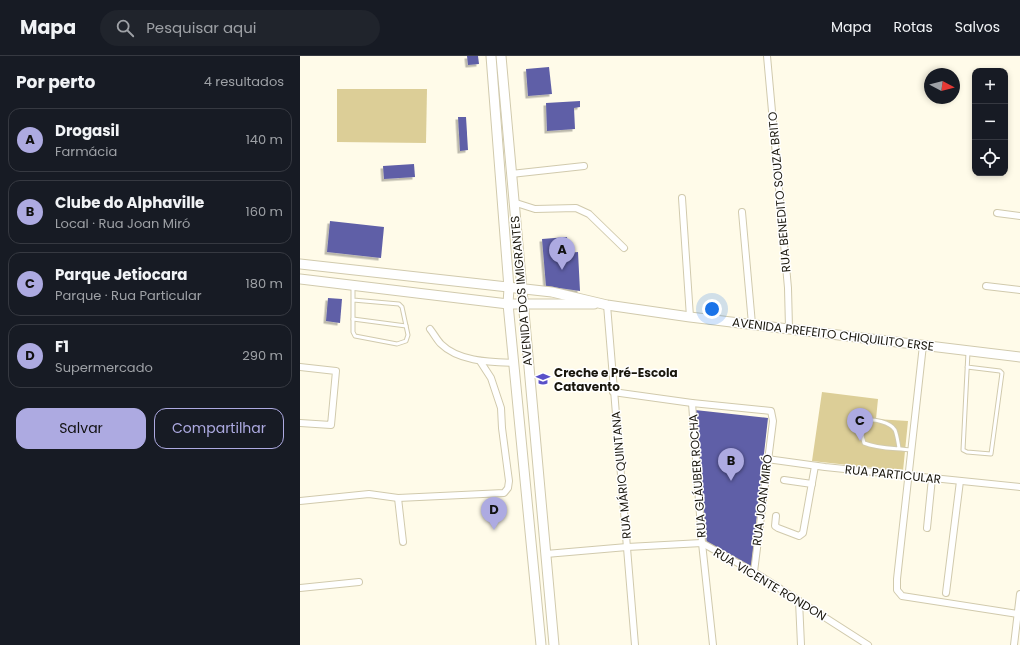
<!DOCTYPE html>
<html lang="pt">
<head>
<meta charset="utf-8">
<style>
	:root { --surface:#171b24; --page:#20242c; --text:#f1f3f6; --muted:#9ea1a6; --line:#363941; --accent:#adaae1 }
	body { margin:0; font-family:Poppins,sans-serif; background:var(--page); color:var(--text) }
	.controls { position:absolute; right:12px; top:12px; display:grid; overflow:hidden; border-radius:8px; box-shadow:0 2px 6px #0003 }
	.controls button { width:36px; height:36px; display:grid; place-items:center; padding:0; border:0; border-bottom:1px solid var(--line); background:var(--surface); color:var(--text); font:20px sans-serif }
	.compass { position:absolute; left:624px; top:12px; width:36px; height:36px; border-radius:50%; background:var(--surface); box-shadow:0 2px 6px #0003; rotate:97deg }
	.you { position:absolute; left:412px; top:253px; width:14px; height:14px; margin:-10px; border:3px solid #fff; border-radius:50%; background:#1a73e8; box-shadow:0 0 0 6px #1a73e833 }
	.badge { display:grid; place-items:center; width:26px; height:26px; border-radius:50%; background:var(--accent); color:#111; font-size:13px; font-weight:700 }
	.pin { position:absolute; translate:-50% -33px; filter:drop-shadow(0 1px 2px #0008) }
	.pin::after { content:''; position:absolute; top:21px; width:14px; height:12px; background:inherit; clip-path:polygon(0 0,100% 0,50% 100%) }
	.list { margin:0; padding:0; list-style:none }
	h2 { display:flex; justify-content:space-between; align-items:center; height:52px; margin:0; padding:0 16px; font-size:17px }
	h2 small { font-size:13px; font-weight:400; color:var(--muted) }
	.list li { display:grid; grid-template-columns:26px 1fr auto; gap:12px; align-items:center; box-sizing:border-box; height:64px; margin:0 8px 8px; padding:0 8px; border:1px solid var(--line); border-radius:12px }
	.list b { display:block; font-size:15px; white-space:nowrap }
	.list p { margin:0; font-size:13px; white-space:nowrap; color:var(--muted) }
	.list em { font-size:13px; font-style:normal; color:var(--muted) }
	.actions { display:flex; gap:8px; padding:12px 16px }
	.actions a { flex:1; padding:9px 0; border:1px solid var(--accent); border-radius:12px; text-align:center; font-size:14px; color:var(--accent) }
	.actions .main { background:var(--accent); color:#111 }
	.icon { flex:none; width:22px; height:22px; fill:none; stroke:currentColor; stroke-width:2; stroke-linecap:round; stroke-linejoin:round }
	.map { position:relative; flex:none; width:720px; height:589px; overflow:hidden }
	header { display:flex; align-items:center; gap:24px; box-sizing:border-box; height:56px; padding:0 20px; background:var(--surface); border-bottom:1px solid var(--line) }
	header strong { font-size:19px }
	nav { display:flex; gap:22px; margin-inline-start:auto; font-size:14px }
	.search { width:280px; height:36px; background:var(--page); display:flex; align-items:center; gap:10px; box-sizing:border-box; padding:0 14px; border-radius:22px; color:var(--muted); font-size:15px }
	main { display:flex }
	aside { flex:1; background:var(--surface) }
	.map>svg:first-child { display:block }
	.green { fill:#dcce97 }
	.building { fill:#5f5fa7; filter:url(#shadow) }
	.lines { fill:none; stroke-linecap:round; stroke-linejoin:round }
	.lane-casing { stroke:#d1caad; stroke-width:5 }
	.street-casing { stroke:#d1caad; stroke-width:8 }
	.secondary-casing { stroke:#d1caad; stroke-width:11 }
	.lane { stroke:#fff; stroke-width:3 }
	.street { stroke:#fff; stroke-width:6 }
	.secondary { stroke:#fff; stroke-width:9 }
	.labels { text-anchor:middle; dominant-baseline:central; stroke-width:3; stroke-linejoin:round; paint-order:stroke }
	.street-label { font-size:12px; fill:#19160c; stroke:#fff }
	.poi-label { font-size:12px; font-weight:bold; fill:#19160c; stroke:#fff; text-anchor:start }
</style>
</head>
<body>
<header>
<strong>Mapa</strong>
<div class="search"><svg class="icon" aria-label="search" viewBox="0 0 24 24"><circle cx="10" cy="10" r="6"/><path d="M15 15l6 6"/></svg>Pesquisar aqui</div>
<nav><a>Mapa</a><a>Rotas</a><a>Salvos</a></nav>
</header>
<main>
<aside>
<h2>Por perto<small>4 resultados</small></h2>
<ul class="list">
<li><span class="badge">A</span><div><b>Drogasil</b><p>Farmácia</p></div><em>140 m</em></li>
<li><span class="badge">B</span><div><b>Clube do Alphaville</b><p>Local · Rua Joan Miró</p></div><em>160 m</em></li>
<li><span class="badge">C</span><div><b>Parque Jetiocara</b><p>Parque · Rua Particular</p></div><em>180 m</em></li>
<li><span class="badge">D</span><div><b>F1</b><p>Supermercado</p></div><em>290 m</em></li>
</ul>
<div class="actions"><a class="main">Salvar</a><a>Compartilhar</a></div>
</aside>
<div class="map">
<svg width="720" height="589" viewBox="0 0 720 589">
	<defs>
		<filter id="shadow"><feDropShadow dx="-2.5" dy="2.5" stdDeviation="0" flood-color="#0004"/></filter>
	</defs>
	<rect width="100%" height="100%" fill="#fffbe9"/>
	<g class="green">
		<path d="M37 33H127L126 87 37 86Z"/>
		<path d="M522 336 578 343 576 363 608 365 603 415 512 405Z"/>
	</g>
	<g class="building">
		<path d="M167 0H178L179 8 168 9Z"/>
		<path d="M249 11 252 38 228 40 226 13Z"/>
		<path d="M280 45V51L274 52 275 73 247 75 246 47Z"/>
		<path d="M158 61H166L168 94 160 95Z"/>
		<path d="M114 108 115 121 84 123 83 110Z"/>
		<path d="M30 165 84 171 81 202 27 196Z"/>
		<path d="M267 181 268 197 278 196 280 235 246 230 242 183Z"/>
		<path d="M28 242 42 243 40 267 26 265Z"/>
		<path d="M395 354 468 362 451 513 407 488Z"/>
	</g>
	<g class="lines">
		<defs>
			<g id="lane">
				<path d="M53 230V276L55 280 97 288 106 285 108 279 102 251 99 248 53 244"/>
				<path d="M53 263 106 270"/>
				<path d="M667 311 700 315 702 317 691 398 667 396 663 394 668 296"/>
				<path d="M599 392C598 386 597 379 595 374 591 367 572 361 565 366 560 370 562 382 564 387 578 393 596 392 611 394"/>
			</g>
			<g id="street">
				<path d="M467 0 488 232 489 272"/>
				<path d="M211 118 284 110"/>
				<path d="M382 142 390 261"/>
				<path d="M213 146 235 153 276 152 289 158 324 192"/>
				<path d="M442 156 452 268"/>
				<path d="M697 157 720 160"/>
				<path d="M686 230 720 234"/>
				<path d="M307 249 335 589"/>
				<path d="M130 273C134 278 137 284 141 288 159 306 192 306 215 307"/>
				<path d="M623 289 597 523V534L602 540 718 558"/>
				<path d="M0 311 36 315 31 369 0 367"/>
				<path d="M313 336 392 347 471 355 473 365 454 516"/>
				<path d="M392 347 402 487 413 589"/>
				<path d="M467 403 525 411 720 431"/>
				<path d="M484 424 512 428"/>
				<path d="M98 442 103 486"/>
				<path d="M0 445 69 438 98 442 204 437 208 432 209 425 202 372 201 352 191 322 180 305"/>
				<path d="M476 460 475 470 478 472 499 480 503 477 515 410"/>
				<path d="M627 472 632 422"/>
				<path d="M246 498 327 491 402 487 454 516 568 589"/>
				<path d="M0 532 59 526"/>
				<path d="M646 537 660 425"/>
				<path d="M499 545 501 589"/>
				<path d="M714 589 720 538"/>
			</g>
			<g id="secondary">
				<path d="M191 0 209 232 208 248 241 589"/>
				<path d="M201 0 254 589"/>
				<path d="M0 208 252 236 307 249 390 261 720 301"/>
				<path d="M0 223 208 248H294"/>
			</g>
		</defs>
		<use href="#lane" class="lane-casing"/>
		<use href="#street" class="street-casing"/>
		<use href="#secondary" class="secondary-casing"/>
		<use href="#lane" class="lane"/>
		<use href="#street" class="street"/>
		<use href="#secondary" class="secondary"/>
	</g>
	<defs>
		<symbol id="school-bare" viewBox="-9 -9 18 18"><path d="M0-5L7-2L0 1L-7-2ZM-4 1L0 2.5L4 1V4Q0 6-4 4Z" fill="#5950c8" stroke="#fff" stroke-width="2.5" paint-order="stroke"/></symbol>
	</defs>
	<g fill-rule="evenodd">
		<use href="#school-bare" x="233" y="313" width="20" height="20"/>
	</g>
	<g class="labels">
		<g class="street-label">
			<text transform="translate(479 136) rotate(-95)">RUA BENEDITO SOUZA BRITO</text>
			<text transform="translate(221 235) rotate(-95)">AVENIDA DOS IMIGRANTES</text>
			<text transform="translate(533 278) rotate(7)">AVENIDA PREFEITO CHIQUILITO ERSE</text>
			<text transform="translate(593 418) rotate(6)">RUA PARTICULAR</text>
			<text transform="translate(321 419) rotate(-95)">RUA MÁRIO QUINTANA</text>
			<text transform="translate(397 420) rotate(-94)">RUA GLÁUBER ROCHA</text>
			<text transform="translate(462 444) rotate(-83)">RUA JOAN MIRÓ</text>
			<text transform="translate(470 528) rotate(31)">RUA VICENTE RONDON</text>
		</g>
		<g class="poi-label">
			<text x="254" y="316">Creche e Pré-Escola<tspan x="254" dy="14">Catavento</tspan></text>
		</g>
	</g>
</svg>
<div class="controls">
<button>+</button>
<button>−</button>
<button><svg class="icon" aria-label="locate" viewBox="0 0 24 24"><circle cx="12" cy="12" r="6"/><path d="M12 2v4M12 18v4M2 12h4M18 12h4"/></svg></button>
</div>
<svg class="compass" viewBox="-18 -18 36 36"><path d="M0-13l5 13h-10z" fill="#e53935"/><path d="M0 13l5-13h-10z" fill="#9ea1a6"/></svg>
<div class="you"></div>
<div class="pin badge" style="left:262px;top:214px">A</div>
<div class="pin badge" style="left:431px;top:425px">B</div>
<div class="pin badge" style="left:560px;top:385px">C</div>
<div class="pin badge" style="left:194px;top:474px">D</div>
</div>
</main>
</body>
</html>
